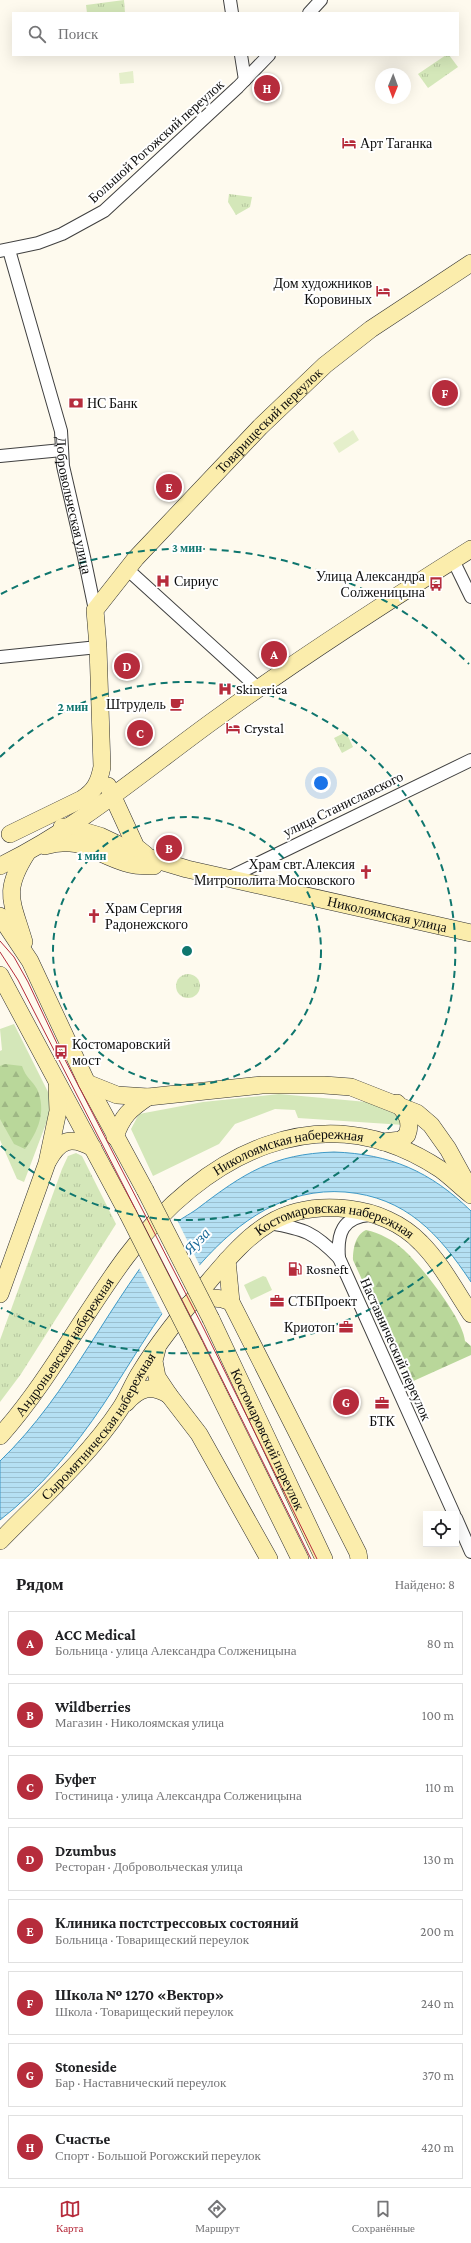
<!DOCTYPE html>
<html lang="ru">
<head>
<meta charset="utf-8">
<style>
	:root { --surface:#fff; --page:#f2f2f2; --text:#202124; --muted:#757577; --line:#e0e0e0; --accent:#b62c3c }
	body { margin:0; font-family:"Crimson Pro",serif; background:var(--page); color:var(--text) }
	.controls { position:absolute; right:12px; bottom:12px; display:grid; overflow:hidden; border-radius:0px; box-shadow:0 4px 16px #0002 }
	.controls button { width:36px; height:36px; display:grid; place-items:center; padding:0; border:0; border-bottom:1px solid var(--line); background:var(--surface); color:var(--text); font:20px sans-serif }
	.compass { position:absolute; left:375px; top:68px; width:36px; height:36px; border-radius:50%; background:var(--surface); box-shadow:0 4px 16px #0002; rotate:181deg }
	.you { position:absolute; left:321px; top:783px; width:14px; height:14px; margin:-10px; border:3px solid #fff; border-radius:50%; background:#1a73e8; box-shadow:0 0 0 6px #1a73e833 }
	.badge { display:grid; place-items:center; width:26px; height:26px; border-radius:50%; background:var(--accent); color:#fff; font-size:13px; font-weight:700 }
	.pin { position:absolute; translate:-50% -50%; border:2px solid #fff; box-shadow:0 1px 4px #0006 }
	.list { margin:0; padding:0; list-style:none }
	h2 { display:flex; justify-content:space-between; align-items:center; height:52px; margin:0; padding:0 16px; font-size:17px }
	h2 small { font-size:13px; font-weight:400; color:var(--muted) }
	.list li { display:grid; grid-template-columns:26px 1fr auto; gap:12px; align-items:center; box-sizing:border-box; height:64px; margin:0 8px 8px; padding:0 8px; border:1px solid var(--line); border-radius:0px }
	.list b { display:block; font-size:15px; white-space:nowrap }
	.list p { margin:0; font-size:13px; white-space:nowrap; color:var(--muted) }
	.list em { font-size:13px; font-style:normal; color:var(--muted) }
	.icon { flex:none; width:22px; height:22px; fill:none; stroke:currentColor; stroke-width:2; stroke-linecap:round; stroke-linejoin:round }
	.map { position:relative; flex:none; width:471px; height:1559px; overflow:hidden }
	.search { position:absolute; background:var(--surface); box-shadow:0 4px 16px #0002; left:12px; right:12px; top:12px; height:44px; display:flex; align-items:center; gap:10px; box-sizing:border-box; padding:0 14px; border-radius:0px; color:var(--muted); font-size:15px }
	.sheet { height:628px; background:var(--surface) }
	nav { display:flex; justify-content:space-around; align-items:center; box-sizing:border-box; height:56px; border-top:1px solid var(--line); background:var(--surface); font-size:11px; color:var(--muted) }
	nav a { display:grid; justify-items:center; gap:2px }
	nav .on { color:var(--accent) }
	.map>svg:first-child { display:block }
	.grass { fill:#d4e7b9 }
	.forest { fill:url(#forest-firs) }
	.park { fill:url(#park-tufts) }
	.pitch { fill:#e5efcb }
	.water { fill:url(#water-rules); stroke:#409ac7 }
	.pier { fill:#fefaee }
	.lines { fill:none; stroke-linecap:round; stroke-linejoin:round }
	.street-casing { stroke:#404040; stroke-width:14 }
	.secondary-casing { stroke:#2f2f2f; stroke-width:18 }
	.street { stroke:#fff; stroke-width:12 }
	.secondary { stroke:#fbedac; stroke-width:17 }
	.tram { stroke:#b62c3c; stroke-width:1 }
	.secondary-bridge-casing { stroke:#2f2f2f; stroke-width:18; stroke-linecap:butt }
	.secondary-bridge { stroke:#fbedac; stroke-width:17 }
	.ring { fill:none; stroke:#0f766e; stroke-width:2; stroke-dasharray:7 5 }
	.labels { text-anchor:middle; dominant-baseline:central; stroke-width:4; stroke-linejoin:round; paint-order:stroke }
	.street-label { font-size:14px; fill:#0d0d0d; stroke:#fff }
	.poi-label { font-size:14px; fill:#0d0d0d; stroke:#fff; text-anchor:start }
	.water-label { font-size:15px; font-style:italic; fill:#1c6b99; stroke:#fff }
	.centre { fill:#0f766e; stroke:#fff; stroke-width:2 }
	.ring-label { font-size:12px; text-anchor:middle; font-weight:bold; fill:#0f766e; stroke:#fff; stroke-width:4; stroke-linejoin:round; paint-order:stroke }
</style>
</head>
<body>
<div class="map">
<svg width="471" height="1559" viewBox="0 0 471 1559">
	<defs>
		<pattern id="forest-firs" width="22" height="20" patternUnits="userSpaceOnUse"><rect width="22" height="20" fill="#b9d79a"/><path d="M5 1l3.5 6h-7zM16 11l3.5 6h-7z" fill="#9eb784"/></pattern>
		<pattern id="park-tufts" width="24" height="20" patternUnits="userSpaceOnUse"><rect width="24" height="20" fill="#d4e7b9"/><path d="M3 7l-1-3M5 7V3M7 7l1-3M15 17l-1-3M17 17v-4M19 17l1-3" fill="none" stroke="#b5c59e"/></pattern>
		<pattern id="water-rules" width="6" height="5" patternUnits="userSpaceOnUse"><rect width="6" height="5" fill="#b5e0f3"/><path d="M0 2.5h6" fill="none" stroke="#9abfcf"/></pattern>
	</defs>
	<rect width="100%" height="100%" fill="#fefaee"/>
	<g class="grass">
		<path d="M14 1024 49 1094 50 1113 24 1182 17 1179 0 1140V1051L2 1050 0 1029Z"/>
		<path d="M279 1094 367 1102 402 1117 404 1125 298 1118 295 1110 275 1109 235 1124 219 1144 153 1176 131 1129 139 1114 203 1102Z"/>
		<path d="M263 1276 266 1277 272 1290 251 1300 244 1285Z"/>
	</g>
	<g class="forest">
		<path d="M5 1064 22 1066C26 1078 32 1080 37 1089 47 1111 38 1132 25 1149L14 1144 0 1119V1066Z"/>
		<path d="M366 1230C380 1233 393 1240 404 1250 421 1266 463 1318 465 1341L471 1346V1355L409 1383 353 1260C353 1249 355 1235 366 1230Z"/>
	</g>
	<g class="park">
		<path d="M124 0 125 13H87L86 5Z"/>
		<path d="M446 55H449L458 67 428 88 418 74Z"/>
		<path d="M229 194 252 197 250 207 236 215 228 202Z"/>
		<path d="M346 732 353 747 342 753 334 738Z"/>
		<circle cx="188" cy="986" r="12"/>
		<path d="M76 1153 82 1156 116 1224 21 1374 0 1402V1340L62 1169 68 1156Z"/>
	</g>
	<g class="pitch">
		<path d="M133 71 134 83 120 84 119 73Z"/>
		<path d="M353 430 359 440 339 453 333 443Z"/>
	</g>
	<path class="water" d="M334 1152C390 1154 430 1171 471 1211V1282C439 1234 406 1197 345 1192 227 1183 158 1322 103 1405 75 1447 40 1489 0 1520V1461C71 1393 109 1300 173 1226 179 1219 189 1215 197 1209 244 1173 273 1154 334 1152Z"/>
	<path class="pier" d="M177 1220 201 1268 163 1315 139 1268 172 1224Z"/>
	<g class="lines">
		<defs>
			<g id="street">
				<path d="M230 0 232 13"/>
				<path d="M309 13 321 0"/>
				<path d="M241 55 245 80"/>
				<path id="s1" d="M9 250 61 431 63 466 84 557 95 610"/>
				<path d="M0 251 38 243 62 234 104 211 238 87 269 55"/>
				<path d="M0 456 62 450"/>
				<path d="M453 560 471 597"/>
				<path d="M127 569 258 688"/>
				<path d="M0 657 98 647"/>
				<path d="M228 878 471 760"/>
				<path d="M370 1215C342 1217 337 1234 339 1258L454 1514"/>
				<path d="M270 1223C304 1229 314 1232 339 1258"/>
				<path d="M456 1518 471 1552"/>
			</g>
			<g id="secondary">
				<path d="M108 786 136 847 146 855"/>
				<path id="s2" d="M62 827H70L100 836 140 855 187 869 471 933"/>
				<path id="s3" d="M10 834 82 799C95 791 99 782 102 767L98 647 95 610 136 558 260 427 325 365 371 329 471 263"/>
				<path d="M45 846C80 835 95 854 126 863 134 866 144 866 154 866"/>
				<path d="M0 866C79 828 146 769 217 718 299 658 385 603 471 549"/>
				<path d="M0 916 30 961 87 1083 145 1190"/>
				<path d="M24 942C12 901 2 892 27 853"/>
				<path d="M0 975 128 1214"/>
				<path d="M87 1083 117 1095 148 1097 262 1085H324L351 1087 417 1113 431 1125 448 1149 471 1191"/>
				<path d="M115 1137C122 1116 130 1109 148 1097"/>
				<path d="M383 1142 401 1140 407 1135C412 1121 407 1114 397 1103"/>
				<path d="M48 1161C60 1139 71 1136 93 1148"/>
				<path d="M227 1260 231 1302 358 1553 359 1559"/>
				<path d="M0 1294 47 1163 58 1111 57 1086"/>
				<path d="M189 1304C203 1297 217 1296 231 1302"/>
				<path id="s4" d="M211 1319 324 1559"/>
				<path d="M194 1344 300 1559"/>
				<path d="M157 1349 154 1361 157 1377 169 1395 199 1434 269 1559"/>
				<path d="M126 1403C139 1388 151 1384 169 1395"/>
				<path id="s5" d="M0 1436C49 1381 82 1316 126 1257 202 1155 321 1090 440 1169 451 1177 461 1187 471 1195"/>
				<path id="s6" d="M0 1541C38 1502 90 1455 120 1409 128 1397 133 1383 141 1371 161 1338 185 1309 210 1280 250 1232 281 1201 349 1209 375 1212 402 1223 421 1243 441 1263 455 1290 471 1314"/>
			</g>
		</defs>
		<use href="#street" class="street-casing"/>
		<use href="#secondary" class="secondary-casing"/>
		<use href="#street" class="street"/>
		<use href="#secondary" class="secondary"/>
		<g class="tram">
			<path d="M0 941 14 957 28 982 61 1052 204 1329 317 1559"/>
			<path d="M0 952 18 980 200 1335 311 1559"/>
		</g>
		<defs>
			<g id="secondary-bridge">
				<path d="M145 1190 211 1319"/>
				<path d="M128 1214 194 1344"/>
			</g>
		</defs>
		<use href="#secondary-bridge" class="secondary-bridge-casing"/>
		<use href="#secondary-bridge" class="secondary-bridge"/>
	</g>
	<g class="ring">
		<circle cx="187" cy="951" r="134"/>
		<path d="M0 757A269 269 0 1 1 0 1145"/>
		<path d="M469 1238A403 403 0 0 1 1 1308M1 594A403 403 0 0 1 469 664"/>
	</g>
	<defs>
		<symbol id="hotel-bare" viewBox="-9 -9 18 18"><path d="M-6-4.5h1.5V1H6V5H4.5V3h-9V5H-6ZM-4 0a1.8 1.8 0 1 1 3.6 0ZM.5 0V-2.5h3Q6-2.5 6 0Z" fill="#b62c3c" stroke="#fff" stroke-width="2.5" paint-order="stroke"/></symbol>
		<symbol id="bank-bare" viewBox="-9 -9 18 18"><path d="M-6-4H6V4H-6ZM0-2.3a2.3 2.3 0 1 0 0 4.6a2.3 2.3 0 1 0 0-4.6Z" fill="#b62c3c" stroke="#fff" stroke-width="2.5" paint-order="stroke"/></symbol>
		<symbol id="hospital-bare" viewBox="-9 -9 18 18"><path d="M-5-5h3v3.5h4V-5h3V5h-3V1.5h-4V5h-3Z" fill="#b62c3c" stroke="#fff" stroke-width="2.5" paint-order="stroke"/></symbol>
		<symbol id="bus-bare" viewBox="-9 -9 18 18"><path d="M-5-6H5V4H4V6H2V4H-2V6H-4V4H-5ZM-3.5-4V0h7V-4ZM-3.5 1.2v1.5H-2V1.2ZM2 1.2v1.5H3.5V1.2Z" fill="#b62c3c" stroke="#fff" stroke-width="2.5" paint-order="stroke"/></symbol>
		<symbol id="cafe-bare" viewBox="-9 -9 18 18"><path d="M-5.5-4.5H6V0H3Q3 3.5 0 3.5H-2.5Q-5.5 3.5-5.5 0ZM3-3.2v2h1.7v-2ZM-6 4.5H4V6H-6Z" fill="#b62c3c" stroke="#fff" stroke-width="2.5" paint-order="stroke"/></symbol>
		<symbol id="church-bare" viewBox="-9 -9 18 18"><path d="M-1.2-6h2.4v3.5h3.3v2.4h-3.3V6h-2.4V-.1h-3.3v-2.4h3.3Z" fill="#b62c3c" stroke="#fff" stroke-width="2.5" paint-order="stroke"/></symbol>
		<symbol id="fuel-bare" viewBox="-9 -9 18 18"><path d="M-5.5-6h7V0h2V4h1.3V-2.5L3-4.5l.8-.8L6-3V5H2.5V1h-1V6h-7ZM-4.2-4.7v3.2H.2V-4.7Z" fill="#b62c3c" stroke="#fff" stroke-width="2.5" paint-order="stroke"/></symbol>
		<symbol id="office-bare" viewBox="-9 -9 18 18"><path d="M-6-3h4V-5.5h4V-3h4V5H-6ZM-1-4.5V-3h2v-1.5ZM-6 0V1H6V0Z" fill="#b62c3c" stroke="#fff" stroke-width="2.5" paint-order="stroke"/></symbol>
	</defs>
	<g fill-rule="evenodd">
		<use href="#hotel-bare" x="339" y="133" width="20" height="20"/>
		<use href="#hotel-bare" x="373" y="281" width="20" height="20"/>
		<use href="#bank-bare" x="66" y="393" width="20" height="20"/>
		<use href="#hospital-bare" x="153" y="571" width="20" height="20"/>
		<use href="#bus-bare" x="426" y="574" width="20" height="20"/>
		<use href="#hospital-bare" x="215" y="679" width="20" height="20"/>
		<use href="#cafe-bare" x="167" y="694" width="20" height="20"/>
		<use href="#hotel-bare" x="223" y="718" width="20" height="20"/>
		<use href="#church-bare" x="356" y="862" width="20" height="20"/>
		<use href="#church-bare" x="84" y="906" width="20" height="20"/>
		<use href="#bus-bare" x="51" y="1042" width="20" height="20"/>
		<use href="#fuel-bare" x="285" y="1259" width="20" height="20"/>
		<use href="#office-bare" x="267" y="1291" width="20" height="20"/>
		<use href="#office-bare" x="336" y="1317" width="20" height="20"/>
		<use href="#office-bare" x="372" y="1393" width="20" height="20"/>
	</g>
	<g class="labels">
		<g class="street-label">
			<text transform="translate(156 141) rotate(-42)">Большой Рогожский переулок</text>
			<text stroke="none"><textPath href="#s3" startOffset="534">Товарищеский переулок</textPath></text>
			<text stroke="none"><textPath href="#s1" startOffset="264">Добровольческая улица</textPath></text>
			<text transform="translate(343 804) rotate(-26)">улица Станиславского</text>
			<text stroke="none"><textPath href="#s2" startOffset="338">Николоямская улица</textPath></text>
			<text stroke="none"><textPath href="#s5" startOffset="421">Николоямская набережная</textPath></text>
			<text stroke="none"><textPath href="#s6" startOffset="487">Костомаровская набережная</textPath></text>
			<text stroke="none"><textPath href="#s5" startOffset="110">Андроньевская набережная</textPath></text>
			<text transform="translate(396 1349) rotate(66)">Наставнический переулок</text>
			<text stroke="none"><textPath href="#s6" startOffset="152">Сыромятническая набережная</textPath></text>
			<text stroke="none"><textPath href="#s4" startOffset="133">Костомаровский переулок</textPath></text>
		</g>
		<g class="poi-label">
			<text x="360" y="143">Арт Таганка</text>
			<text x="372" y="283" text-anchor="end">Дом художников<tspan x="372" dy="16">Коровиных</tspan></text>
			<text x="87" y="403">НС Банк</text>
			<text x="425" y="576" text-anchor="end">Улица Александра<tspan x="425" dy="16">Солженицына</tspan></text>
			<text x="174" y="581">Сириус</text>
			<text x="236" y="689">Skinerica</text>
			<text x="166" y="704" text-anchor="end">Штрудель</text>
			<text x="244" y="728">Crystal</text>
			<text x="355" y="864" text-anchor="end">Храм свт.Алексия<tspan x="355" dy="16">Митрополита Московского</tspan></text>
			<text x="105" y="908">Храм Сергия<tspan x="105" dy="16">Радонежского</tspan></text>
			<text x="72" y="1044">Костомаровский<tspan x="72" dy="16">мост</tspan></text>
			<text x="306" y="1269">Rosneft</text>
			<text x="288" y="1301">СТБПроект</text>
			<text x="335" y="1327" text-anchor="end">Криотоп</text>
			<text x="382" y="1421" text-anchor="middle">БТК</text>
		</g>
		<g class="water-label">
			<text transform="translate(197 1241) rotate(-46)">Яуза</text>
		</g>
	</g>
	<circle cx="187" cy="951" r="6" class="centre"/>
	<g class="ring-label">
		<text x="187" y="552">3 мин</text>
		<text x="73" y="711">2 мин</text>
		<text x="92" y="860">1 мин</text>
	</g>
</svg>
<div class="controls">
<button><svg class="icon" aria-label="locate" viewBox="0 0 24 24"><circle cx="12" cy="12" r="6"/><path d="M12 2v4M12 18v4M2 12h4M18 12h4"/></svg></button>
</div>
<svg class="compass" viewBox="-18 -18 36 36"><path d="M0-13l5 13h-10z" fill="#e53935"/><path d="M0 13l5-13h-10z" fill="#757577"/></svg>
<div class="you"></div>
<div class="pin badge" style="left:274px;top:654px">A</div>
<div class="pin badge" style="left:169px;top:848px">B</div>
<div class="pin badge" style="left:140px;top:733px">C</div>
<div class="pin badge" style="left:127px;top:666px">D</div>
<div class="pin badge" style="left:169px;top:487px">E</div>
<div class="pin badge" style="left:445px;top:393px">F</div>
<div class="pin badge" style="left:346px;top:1402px">G</div>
<div class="pin badge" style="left:267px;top:88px">H</div>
<div class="search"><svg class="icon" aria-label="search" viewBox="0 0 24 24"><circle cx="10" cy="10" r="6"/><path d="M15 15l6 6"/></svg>Поиск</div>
</div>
<section class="sheet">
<h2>Рядом<small>Найдено: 8</small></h2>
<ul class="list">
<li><span class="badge">A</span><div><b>ACC Medical</b><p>Больница · улица Александра Солженицына</p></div><em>80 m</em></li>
<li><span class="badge">B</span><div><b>Wildberries</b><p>Магазин · Николоямская улица</p></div><em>100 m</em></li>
<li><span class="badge">C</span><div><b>Буфет</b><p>Гостиница · улица Александра Солженицына</p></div><em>110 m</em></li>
<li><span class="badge">D</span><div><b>Dzumbus</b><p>Ресторан · Добровольческая улица</p></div><em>130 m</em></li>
<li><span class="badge">E</span><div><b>Клиника постстрессовых состояний</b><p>Больница · Товарищеский переулок</p></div><em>200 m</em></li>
<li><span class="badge">F</span><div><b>Школа № 1270 «Вектор»</b><p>Школа · Товарищеский переулок</p></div><em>240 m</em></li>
<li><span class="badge">G</span><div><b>Stoneside</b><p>Бар · Наставнический переулок</p></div><em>370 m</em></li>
<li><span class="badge">H</span><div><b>Счастье</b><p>Спорт · Большой Рогожский переулок</p></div><em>420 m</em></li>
</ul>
</section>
<nav>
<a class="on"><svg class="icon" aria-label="map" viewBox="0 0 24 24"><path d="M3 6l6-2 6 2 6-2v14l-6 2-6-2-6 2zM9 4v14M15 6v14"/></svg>Карта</a>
<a><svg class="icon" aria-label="directions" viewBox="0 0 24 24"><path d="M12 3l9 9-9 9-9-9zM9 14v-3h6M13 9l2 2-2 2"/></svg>Маршрут</a>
<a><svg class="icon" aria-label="saved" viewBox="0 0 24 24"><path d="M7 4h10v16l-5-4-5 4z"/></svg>Сохранённые</a>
</nav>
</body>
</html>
